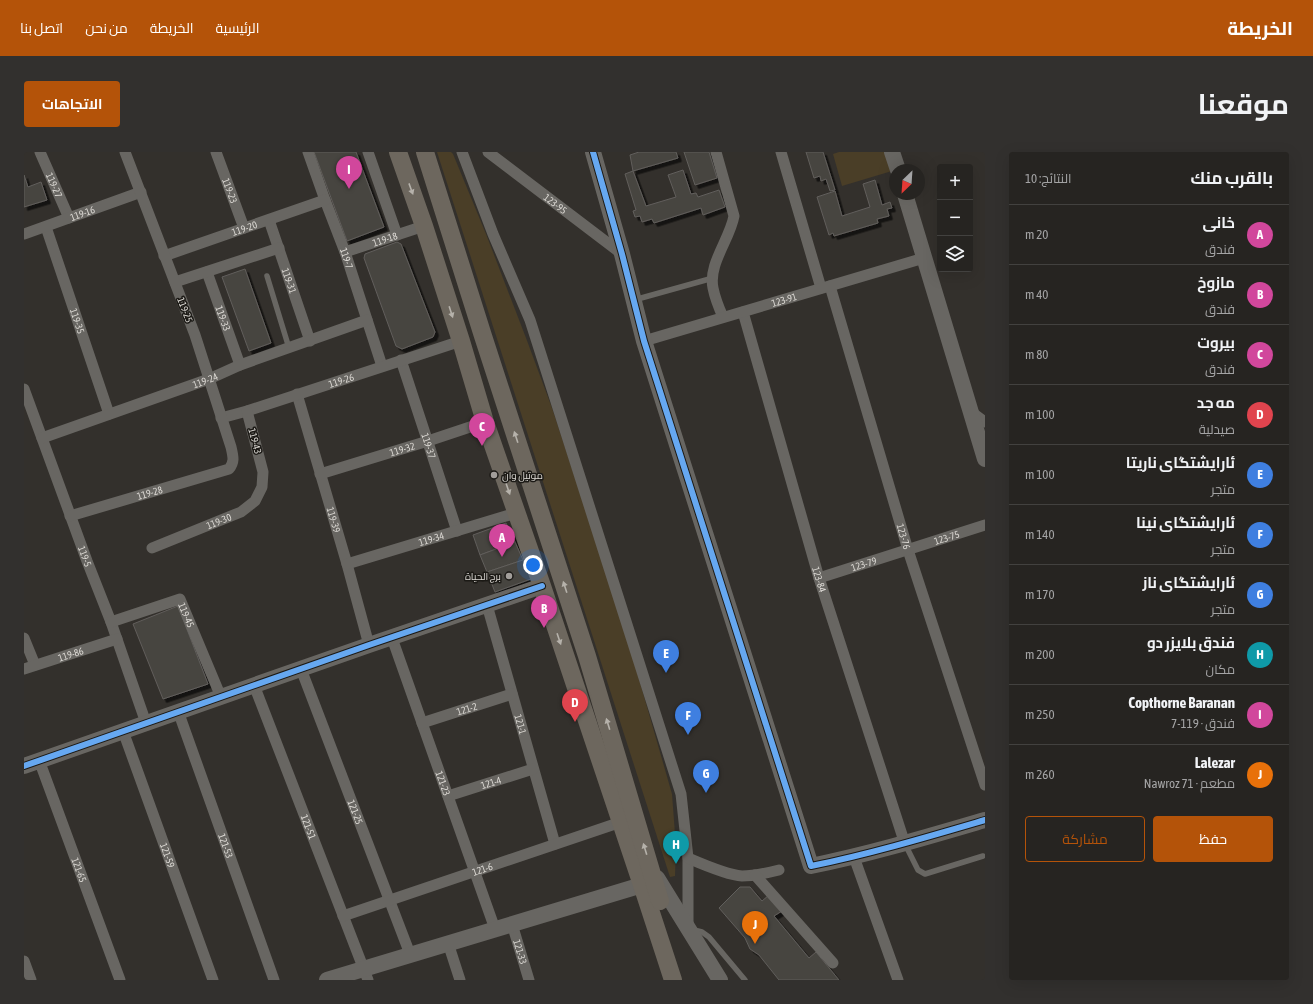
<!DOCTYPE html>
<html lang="ar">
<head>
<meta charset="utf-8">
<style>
	:root { --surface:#262421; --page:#32302e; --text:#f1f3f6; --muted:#a4a4a5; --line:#42413f; --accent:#b45309 }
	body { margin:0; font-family:"Asap Condensed",Cairo,sans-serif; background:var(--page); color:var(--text); direction:rtl }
	.controls { position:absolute; right:12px; top:12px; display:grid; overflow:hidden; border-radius:4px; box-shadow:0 4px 16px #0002 }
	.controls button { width:36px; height:36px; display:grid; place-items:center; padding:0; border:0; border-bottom:1px solid var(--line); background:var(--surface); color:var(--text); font:20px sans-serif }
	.compass { position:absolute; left:865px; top:12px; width:36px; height:36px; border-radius:50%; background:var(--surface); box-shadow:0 4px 16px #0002; rotate:205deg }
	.you { position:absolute; left:509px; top:413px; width:14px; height:14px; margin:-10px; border:3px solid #fff; border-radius:50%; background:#1a73e8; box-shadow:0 0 0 6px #1a73e833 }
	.badge { display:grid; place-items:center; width:26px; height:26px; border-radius:50%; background:var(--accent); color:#fff; font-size:13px; font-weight:700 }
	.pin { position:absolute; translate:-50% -33px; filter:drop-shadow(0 1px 2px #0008) }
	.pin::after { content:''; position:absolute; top:21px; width:14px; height:12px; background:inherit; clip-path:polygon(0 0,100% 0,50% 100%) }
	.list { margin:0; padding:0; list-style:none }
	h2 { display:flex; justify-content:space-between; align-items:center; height:52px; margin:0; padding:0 16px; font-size:17px }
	h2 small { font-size:13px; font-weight:400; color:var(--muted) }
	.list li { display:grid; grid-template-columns:26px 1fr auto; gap:12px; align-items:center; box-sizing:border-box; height:60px; padding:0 16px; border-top:1px solid var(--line) }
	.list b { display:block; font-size:15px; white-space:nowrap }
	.list p { margin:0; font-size:13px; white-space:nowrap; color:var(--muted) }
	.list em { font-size:13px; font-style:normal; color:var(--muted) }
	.actions { display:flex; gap:8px; padding:12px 16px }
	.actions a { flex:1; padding:9px 0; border:1px solid var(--accent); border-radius:4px; text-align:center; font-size:14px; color:var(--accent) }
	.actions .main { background:var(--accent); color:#fff }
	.icon { flex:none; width:22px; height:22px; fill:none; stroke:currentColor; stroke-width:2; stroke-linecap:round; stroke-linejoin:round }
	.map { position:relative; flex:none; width:961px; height:828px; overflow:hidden; direction:ltr; border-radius:4px }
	header { display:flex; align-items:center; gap:24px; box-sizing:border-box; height:56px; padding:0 20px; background:var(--accent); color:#fff }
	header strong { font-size:19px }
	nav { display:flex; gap:22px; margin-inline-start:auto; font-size:14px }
	.intro { display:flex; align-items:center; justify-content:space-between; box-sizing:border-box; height:96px; padding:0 24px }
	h1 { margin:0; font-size:28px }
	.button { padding:10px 18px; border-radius:4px; background:var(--accent); color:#fff; font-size:14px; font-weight:700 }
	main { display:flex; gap:24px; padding:0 24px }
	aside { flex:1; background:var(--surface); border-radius:4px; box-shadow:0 4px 16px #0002 }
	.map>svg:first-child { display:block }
	.green { fill:#4a3e27 }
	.building { fill:#474541; stroke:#615e5b; filter:url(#shadow) }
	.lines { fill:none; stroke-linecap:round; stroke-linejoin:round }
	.lane { stroke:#686662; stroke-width:5.5 }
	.street { stroke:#686662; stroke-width:11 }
	.secondary { stroke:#686662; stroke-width:16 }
	.primary { stroke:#6d675e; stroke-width:18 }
	.cycleway-casing { stroke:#1c1a16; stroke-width:8 }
	.cycleway { stroke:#66a8f1; stroke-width:6 }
	.oneway { fill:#b6b2ab }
	.poi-dot { fill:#a29e9a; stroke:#1c1a16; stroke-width:1.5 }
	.labels { text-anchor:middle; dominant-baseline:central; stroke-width:3; stroke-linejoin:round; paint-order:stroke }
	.street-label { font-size:10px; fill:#dddad5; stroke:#1c1a16 }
	.poi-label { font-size:10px; fill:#dddad5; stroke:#1c1a16; text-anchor:start }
</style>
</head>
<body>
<header>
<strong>الخريطة</strong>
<nav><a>الرئيسية</a><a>الخريطة</a><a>من نحن</a><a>اتصل بنا</a></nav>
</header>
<div class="intro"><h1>موقعنا</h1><a class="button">الاتجاهات</a></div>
<main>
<aside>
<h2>بالقرب منك<small>النتائج: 10</small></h2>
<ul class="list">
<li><span class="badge" style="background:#d1479c">A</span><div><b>خانی</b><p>فندق</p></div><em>20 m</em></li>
<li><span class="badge" style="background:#d1479c">B</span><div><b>مازوخ</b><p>فندق</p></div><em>40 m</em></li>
<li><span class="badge" style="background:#d1479c">C</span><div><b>بیروت</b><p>فندق</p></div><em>80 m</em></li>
<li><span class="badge" style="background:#e0444e">D</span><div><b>مه جد</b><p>صيدلية</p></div><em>100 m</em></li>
<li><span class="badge" style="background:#3f7fe0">E</span><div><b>ئارایشتگای ناریتا</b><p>متجر</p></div><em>100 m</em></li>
<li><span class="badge" style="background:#3f7fe0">F</span><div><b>ئارایشتگای نینا</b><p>متجر</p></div><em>140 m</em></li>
<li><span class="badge" style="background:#3f7fe0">G</span><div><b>ئارایشتگای ناز</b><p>متجر</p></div><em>170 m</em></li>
<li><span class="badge" style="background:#0f9aa8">H</span><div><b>فندق بلايزر دو</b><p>مكان</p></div><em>200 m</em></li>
<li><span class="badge" style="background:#d1479c">I</span><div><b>Copthorne Baranan</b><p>فندق · 119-7</p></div><em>250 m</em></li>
<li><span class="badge" style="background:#e8710a">J</span><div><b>Lalezar</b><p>مطعم · 71 Nawroz</p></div><em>260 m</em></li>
</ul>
<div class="actions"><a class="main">حفظ</a><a>مشاركة</a></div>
</aside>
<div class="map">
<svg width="961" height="828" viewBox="0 0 961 828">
	<defs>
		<filter id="shadow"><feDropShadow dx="3.5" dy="3.5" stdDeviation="0" flood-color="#0009"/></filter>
	</defs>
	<rect width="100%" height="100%" fill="#33302c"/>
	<g class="green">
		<path d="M413 0H427L429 2 462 82 502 186 528 256 598 468 648 642 652 695 651 724 646 725Z"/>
		<path d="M815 0H863L868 19 818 34 809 2Z"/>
	</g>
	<g class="building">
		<path d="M290 0H332L360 75 323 89Z"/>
		<path d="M615 0H652L654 6 609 19 606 3Z"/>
		<path d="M660 0H685L693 26 671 33Z"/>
		<path d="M782 0H799L811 38 806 39 802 27 797 29 796 24 790 26Z"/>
		<path d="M659 18 667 42 672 41 674 45 695 38 701 55 679 63 677 56 630 71 628 67 618 70 616 64 611 65 609 59 612 58 601 22 609 19 622 54 652 45 644 23Z"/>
		<path d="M0 23 4 35 17 30 23 48 0 55Z"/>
		<path d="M851 28 858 53 866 50 868 56 863 57 865 64 853 67 854 71 810 84 809 81 805 83 793 45 811 39 818 64 846 55 839 32Z"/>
		<path d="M373 90 377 92 411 180 409 185 378 197 372 194 340 106 341 102Z"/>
		<path d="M221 117 247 191 225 199 198 125Z"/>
		<path d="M482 371 491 390 456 403 449 383Z"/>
		<path d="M491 390 499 408 463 420 456 403Z"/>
		<path d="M499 408 507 427 471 440 463 420Z"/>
		<path d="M154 454 184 532 139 547 109 472Z"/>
		<path d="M716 735H726L738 749 745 743 758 759 750 764 785 806 792 800 815 828H755L735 803 726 797 721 786 695 756Z"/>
	</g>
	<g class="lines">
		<g class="lane">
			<path d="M243 124 265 196"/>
			<path d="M610 148 689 126"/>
			<path d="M881 692 894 718 901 722 959 704"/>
			<path d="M670 778 678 780 685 785 721 828"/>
		</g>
		<g class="street">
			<path id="s1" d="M16 0 45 66"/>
			<path id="s2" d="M192 0 220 76"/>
			<path id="s3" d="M284 0 301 48 321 100 358 214"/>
			<path d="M344 0 373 83"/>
			<path d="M438 0 469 82 506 168 657 642 664 706V776"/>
			<path id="s4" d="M464 0 598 102"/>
			<path d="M692 0 710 64C706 87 684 112 689 136 691 146 695 156 699 165"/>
			<path d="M757 0 797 136"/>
			<path id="s5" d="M245 68 286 189"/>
			<path id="s6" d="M22 75 85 262"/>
			<path id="s7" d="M0 82 117 40"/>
			<path id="s8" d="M321 100 400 74"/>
			<path id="s9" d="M140 104 301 48"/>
			<path id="s10" d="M183 120 216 213"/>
			<path d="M151 130 255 96"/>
			<path id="s11" d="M806 134 884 398 961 633"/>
			<path id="s12" d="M719 160 795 426 881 692"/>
			<path id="s13" d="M620 189 900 106"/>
			<path id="s14" d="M377 208 433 379"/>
			<path id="s15" d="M0 237 63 409 87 470 122 571"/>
			<path id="s16" d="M273 242 323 412 345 493"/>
			<path d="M946 259 961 270"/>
			<path id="s17" d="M197 266 223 259 437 189"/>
			<path id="s18" d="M18 286 185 227 216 213 343 168"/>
			<path id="s19" d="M296 322 404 289 461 270"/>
			<path id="s20" d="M46 364 205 317C211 310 209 304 207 295L171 183 101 0"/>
			<path id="s21" d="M128 396 217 360 231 349 238 335 239 320 223 259"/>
			<path id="s22" d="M323 412 492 361"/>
			<path id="s23" d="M795 426 961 373"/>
			<path id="s24" d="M463 453 531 692"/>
			<path id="s25" d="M87 470 156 447 197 545"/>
			<path d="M0 486 11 513"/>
			<path id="s26" d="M368 486 471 777"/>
			<path id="s27" d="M0 517 93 487"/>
			<path id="s28" d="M277 517 386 802"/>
			<path id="s29" d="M230 533 344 828"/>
			<path id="s30" d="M154 559 250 828"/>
			<path id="s31" d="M398 571 488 542"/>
			<path id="s32" d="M99 579 189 828"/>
			<path id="s33" d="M15 608 96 828"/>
			<path id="s34" d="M424 644 509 617"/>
			<path d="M830 705 874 828"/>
			<path d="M664 706C678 712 703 723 718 724 731 724 743 721 755 718"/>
			<path d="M731 723 809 811"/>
			<path id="s35" d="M319 764 597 670"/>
			<path id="s36" d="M488 772 505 828"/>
			<path d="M424 791 436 828"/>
			<path d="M0 809 7 828"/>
		</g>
		<g class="secondary">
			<path d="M569 0 598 102 620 189 787 714C846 702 903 685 961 668"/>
			<path d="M868 0 874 18"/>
			<path d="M881 42 961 307"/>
			<path d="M0 614 345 493 518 434"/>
			<path d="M633 726 696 828"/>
			<path d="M303 828 618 733"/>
		</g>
		<g class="primary">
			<path d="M374 0 400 74 437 189 461 270 518 434 618 733 649 828"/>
			<path d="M401 0 459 184 563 504 636 749"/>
		</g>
		<defs>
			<g id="cycleway">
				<path d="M569 0 598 102 620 189 787 714C846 702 903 685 961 668"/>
				<path d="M0 614 345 493 518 434"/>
			</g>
		</defs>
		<use href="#cycleway" class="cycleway-casing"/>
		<use href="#cycleway" class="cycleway"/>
	</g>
	<defs><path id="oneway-solid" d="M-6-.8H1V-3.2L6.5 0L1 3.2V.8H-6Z"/></defs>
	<g class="oneway">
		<use href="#oneway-solid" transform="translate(387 37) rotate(70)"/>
		<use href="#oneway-solid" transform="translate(427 160) rotate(72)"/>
		<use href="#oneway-solid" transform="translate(492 285) rotate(-108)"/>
		<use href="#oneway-solid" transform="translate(484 337) rotate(71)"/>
		<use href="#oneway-solid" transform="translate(541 435) rotate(-108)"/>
		<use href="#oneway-solid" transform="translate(535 487) rotate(71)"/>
		<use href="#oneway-solid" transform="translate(584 572) rotate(-107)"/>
		<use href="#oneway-solid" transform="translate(621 697) rotate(-107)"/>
	</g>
	<g class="poi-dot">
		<circle cx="470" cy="323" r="4"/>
		<circle cx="485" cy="424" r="4"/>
	</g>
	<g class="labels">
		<g class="street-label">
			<text stroke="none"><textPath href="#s1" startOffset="36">119-27</textPath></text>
			<text stroke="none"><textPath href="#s2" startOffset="41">119-23</textPath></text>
			<text stroke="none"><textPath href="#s4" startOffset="85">123-95</textPath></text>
			<text stroke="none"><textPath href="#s7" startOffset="62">119-16</textPath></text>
			<text stroke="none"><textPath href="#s9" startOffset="85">119-20</textPath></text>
			<text stroke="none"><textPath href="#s8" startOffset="42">119-18</textPath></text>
			<text stroke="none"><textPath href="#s3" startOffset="113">119-7</textPath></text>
			<text stroke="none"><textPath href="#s5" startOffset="64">119-31</textPath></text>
			<text stroke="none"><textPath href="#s13" startOffset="146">123-91</textPath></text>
			<text transform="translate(161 158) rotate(69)">119-25</text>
			<text stroke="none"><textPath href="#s10" startOffset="49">119-33</textPath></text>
			<text stroke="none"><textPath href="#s6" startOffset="99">119-35</textPath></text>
			<text stroke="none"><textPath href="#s18" startOffset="173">119-24</textPath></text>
			<text stroke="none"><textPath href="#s17" startOffset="126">119-26</textPath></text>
			<text transform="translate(231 289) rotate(75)">119-43</text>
			<text stroke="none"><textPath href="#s14" startOffset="90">119-37</textPath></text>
			<text stroke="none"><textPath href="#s19" startOffset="86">119-32</textPath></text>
			<text stroke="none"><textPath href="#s20" startOffset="83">119-28</textPath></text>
			<text stroke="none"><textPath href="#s16" startOffset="131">119-39</textPath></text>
			<text stroke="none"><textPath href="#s21" startOffset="72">119-30</textPath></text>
			<text stroke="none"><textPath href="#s11" startOffset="261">123-76</textPath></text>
			<text stroke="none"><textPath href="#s23" startOffset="134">123-75</textPath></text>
			<text stroke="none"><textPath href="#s22" startOffset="88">119-34</textPath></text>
			<text stroke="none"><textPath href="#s15" startOffset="178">119-5</textPath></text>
			<text stroke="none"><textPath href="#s23" startOffset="47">123-79</textPath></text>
			<text stroke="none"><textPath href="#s12" startOffset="278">123-84</textPath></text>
			<text stroke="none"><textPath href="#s25" startOffset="90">119-45</textPath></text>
			<text stroke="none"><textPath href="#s27" startOffset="49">119-86</textPath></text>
			<text stroke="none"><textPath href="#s31" startOffset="47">121-2</textPath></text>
			<text stroke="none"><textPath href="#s24" startOffset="124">121-1</textPath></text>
			<text stroke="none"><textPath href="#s26" startOffset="154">121-23</textPath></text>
			<text stroke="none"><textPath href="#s34" startOffset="45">121-4</textPath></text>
			<text stroke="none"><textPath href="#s28" startOffset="153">121-25</textPath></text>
			<text stroke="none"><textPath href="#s29" startOffset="152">121-51</textPath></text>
			<text stroke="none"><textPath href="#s30" startOffset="143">121-53</textPath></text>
			<text stroke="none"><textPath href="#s32" startOffset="132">121-59</textPath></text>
			<text stroke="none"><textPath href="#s35" startOffset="147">121-6</textPath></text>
			<text stroke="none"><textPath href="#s33" startOffset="117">121-65</textPath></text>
			<text stroke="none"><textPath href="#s36" startOffset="29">121-33</textPath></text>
		</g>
		<g class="poi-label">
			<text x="478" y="323">موتيل وان</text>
			<text x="477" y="424" text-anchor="end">برج الحياة</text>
		</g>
	</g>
</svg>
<div class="controls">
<button>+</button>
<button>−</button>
<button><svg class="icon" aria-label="layers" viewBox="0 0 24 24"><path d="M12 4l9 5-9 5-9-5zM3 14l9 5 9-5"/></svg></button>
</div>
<svg class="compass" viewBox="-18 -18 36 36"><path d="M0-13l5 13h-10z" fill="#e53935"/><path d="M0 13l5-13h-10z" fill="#a4a4a5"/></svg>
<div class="you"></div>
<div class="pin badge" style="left:478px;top:405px;background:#d1479c">A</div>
<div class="pin badge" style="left:520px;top:476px;background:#d1479c">B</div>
<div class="pin badge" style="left:458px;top:294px;background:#d1479c">C</div>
<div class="pin badge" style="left:551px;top:570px;background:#e0444e">D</div>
<div class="pin badge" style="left:642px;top:521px;background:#3f7fe0">E</div>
<div class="pin badge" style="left:664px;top:583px;background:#3f7fe0">F</div>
<div class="pin badge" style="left:682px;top:641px;background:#3f7fe0">G</div>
<div class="pin badge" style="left:652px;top:712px;background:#0f9aa8">H</div>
<div class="pin badge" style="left:325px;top:37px;background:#d1479c">I</div>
<div class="pin badge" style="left:731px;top:792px;background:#e8710a">J</div>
</div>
</main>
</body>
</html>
